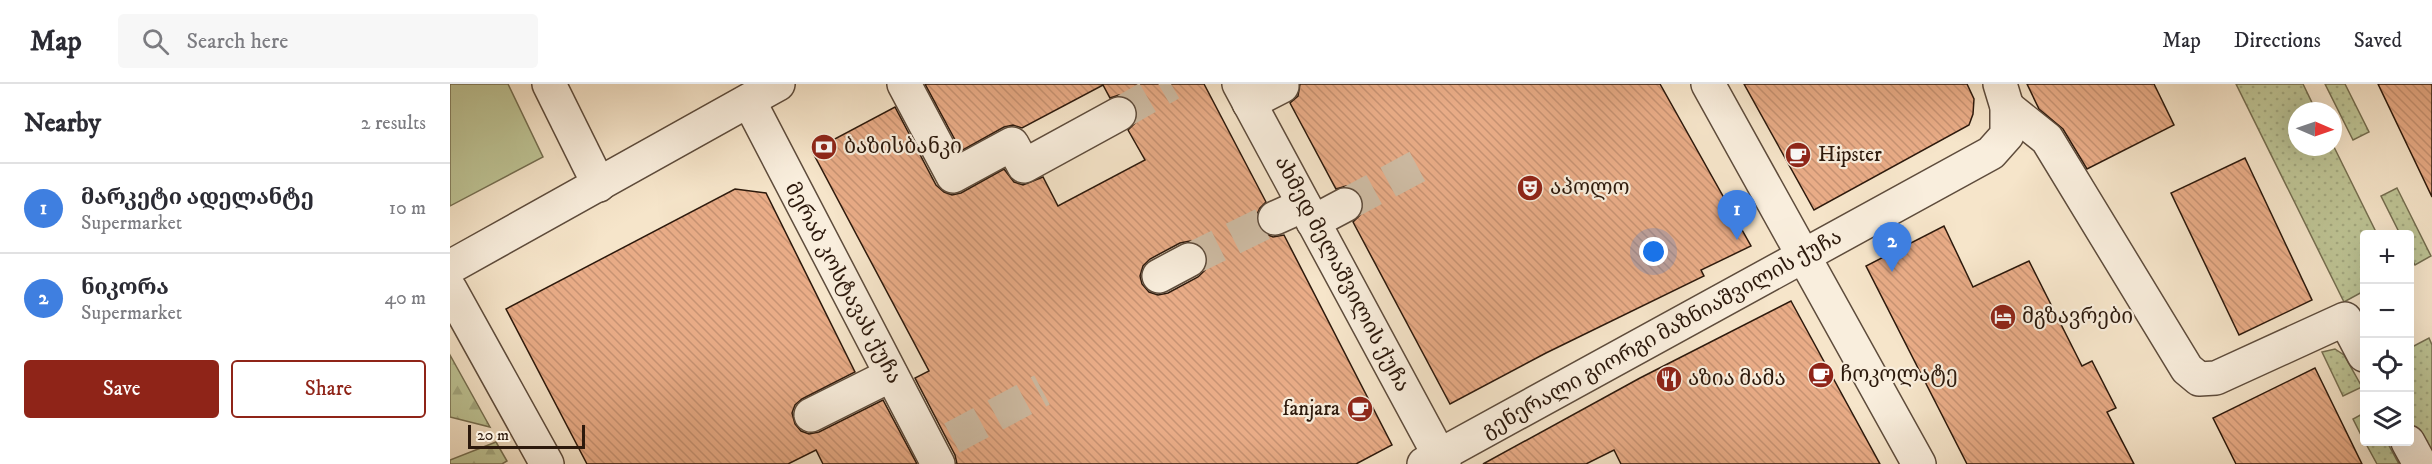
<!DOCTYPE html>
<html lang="en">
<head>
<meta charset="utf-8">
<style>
	:root { --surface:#fff; --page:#f7f7f7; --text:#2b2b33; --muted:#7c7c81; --line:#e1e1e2; --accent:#8f2418 }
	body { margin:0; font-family:"IM FELL DW Pica","Noto Serif Georgian",serif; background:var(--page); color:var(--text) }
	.controls { position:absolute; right:18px; bottom:18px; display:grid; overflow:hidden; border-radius:6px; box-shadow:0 6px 24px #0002 }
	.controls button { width:54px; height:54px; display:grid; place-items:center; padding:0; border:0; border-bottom:2px solid var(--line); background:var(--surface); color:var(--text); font:30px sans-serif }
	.compass { position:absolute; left:1838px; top:18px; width:54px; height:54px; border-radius:50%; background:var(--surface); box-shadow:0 6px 24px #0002; rotate:92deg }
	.scale { position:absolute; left:18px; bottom:15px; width:117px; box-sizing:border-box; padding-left:6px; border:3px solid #2c190c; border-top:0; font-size:16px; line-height:21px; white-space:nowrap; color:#2c190c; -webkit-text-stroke:4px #f9eedd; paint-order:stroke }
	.you { position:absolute; left:1204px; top:168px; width:21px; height:21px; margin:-15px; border:4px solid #fff; border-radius:50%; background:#1a73e8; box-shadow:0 0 0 9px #1a73e833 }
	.badge { display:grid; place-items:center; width:39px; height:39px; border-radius:50%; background:var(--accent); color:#fff; font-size:20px; font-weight:700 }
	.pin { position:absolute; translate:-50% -50px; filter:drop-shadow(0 2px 3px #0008) }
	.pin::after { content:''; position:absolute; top:32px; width:21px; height:18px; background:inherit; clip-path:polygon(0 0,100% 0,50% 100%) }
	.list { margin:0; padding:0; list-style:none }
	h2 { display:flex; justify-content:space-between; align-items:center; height:78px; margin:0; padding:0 24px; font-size:26px }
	h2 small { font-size:20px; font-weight:400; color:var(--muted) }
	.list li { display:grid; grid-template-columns:39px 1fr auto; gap:18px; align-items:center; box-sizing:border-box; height:90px; padding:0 24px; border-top:2px solid var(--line) }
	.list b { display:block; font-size:22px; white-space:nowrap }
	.list p { margin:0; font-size:20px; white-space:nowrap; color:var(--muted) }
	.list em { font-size:20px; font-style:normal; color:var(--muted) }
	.actions { display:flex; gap:12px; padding:18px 24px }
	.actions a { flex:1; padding:14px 0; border:2px solid var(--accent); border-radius:6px; text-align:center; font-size:21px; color:var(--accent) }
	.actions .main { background:var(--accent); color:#fff }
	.icon { flex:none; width:33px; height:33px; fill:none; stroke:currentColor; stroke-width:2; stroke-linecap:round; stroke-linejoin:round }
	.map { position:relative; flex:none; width:1982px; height:380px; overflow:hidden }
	header { display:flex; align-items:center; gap:36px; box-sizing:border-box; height:84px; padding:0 30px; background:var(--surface); border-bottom:2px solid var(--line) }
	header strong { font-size:28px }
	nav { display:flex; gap:33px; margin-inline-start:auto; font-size:21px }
	.search { width:420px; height:54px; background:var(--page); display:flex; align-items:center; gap:15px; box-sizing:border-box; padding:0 21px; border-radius:6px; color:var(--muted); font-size:22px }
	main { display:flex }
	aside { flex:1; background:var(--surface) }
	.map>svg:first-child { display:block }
	.grass { fill:url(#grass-dots); stroke:#756e50; stroke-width:1.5 }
	.forest { fill:url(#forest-firs); stroke:#756e50; stroke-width:1.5 }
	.park { fill:#bec495; stroke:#756e50; stroke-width:1.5 }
	.building { fill:url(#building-back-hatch); stroke:#2c190c; stroke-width:1.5; fill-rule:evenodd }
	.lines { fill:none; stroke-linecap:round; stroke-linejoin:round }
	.minor-tunnel { stroke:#cebca4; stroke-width:33; stroke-dasharray:33 16; stroke-linecap:butt }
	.minor-casing { stroke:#5e4c3c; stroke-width:36 }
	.minor { stroke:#f9eedd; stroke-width:33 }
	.labels { text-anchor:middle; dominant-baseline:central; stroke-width:4.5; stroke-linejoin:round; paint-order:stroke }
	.poi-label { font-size:21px; fill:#2c190c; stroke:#f9eedd; text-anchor:start }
	.street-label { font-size:21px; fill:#2c190c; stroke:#f9eedd }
</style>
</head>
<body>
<header>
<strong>Map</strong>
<div class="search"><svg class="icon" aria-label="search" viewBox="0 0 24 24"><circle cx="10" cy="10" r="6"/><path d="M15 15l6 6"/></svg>Search here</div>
<nav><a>Map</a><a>Directions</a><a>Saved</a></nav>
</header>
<main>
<aside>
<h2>Nearby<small>2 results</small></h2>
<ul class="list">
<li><span class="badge" style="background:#3f7fe0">1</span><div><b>მარკეტი ადელანტე</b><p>Supermarket</p></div><em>10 m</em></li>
<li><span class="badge" style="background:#3f7fe0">2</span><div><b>ნიკორა</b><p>Supermarket</p></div><em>40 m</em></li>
</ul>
<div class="actions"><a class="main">Save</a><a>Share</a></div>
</aside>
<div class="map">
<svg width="1982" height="380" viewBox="0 0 1982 380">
	<defs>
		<pattern id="grass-dots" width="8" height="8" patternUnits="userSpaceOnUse" patternTransform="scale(1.5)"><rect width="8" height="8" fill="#bec495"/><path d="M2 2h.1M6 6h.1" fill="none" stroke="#a3a87f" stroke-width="1.8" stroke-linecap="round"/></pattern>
		<pattern id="forest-firs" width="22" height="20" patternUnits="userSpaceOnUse" patternTransform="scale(1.5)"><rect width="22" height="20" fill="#bec495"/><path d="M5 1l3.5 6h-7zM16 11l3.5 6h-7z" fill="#a3a87f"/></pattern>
		<pattern id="building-back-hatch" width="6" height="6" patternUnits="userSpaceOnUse" patternTransform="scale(1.5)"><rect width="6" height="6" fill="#e9ac87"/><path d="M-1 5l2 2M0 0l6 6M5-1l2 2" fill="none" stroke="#c89373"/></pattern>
	</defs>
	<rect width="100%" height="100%" fill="#f6e5ca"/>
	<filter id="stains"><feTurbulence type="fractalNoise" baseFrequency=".00333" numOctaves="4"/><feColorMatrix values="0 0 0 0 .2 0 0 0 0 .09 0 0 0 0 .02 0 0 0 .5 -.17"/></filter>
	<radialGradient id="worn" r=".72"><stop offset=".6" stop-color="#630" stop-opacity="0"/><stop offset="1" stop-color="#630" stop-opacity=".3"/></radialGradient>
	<g class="grass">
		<path d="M1786 0H1853L1866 27H1847V63H1883V61L1927 150H1914V207L1894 218Z"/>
		<path d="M1875 0H1895L1919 48 1903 56Z"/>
		<path d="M1947 104 1981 172 1965 181 1960 171V150H1950L1931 112Z"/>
		<path d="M1979 254 1982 261V380L1960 347V264Z"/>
		<path d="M1885 265 1894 271 1912 303 1893 312 1872 268Z"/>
		<path d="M1914 329V357L1903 335Z"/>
		<path d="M1915 358H1937L1949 380H1927Z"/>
	</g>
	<g class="forest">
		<path d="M0 271 40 343 0 333Z"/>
		<path d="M46 358 57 377 52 380H0V376Z"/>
	</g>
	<path class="park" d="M0 0H58L93 73 0 122Z"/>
	<g class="building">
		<path d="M475 0H754L816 118 810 124 806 132 808 142 814 149 823 153 834 151 942 361 906 380H507L505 371 465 294 479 287 362 67 445 23 486 101 494 108 502 111 511 109 554 85 564 98 573 101 593 93 608 122 695 76 678 46 685 39 688 31 686 22 678 14 669 11 660 14 653 1 572 44 563 41 554 43 511 67ZM740 157 749 160 756 168 758 177 755 186 748 193 718 209 708 211 699 208 692 200 690 192 693 182 700 175 730 159Z"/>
		<path d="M850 0H1210L1301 162 1251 186 1254 192 1096 269 1000 320 903 138 911 130 914 121 911 112 905 105 896 102 886 105 840 19 848 12Z"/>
		<path d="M1294 0H1517L1524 15 1523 30 1519 41 1364 126Z"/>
		<path d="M1577 0H1704L1724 41 1637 85 1613 45 1589 25Z"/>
		<path d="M1928 0H1982V113Z"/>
		<path d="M1795 74 1862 216 1789 251 1721 109Z"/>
		<path d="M285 105 316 109 405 288 352 315 345 321 342 329 345 340 351 347 359 350 369 348 433 316 467 380H373L366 366 338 380H137L56 225Z"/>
		<path d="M1494 142 1523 203 1579 177 1632 282 1642 277 1666 324 1657 328 1684 380H1517L1416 182Z"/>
		<path d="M1341 217 1430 380H1171L1164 366 1136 380H1033L1190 294Z"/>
		<path d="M1865 284 1912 380H1786L1763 334Z"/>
	</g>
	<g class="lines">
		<g class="minor-tunnel">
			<path d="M669 30 721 0"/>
			<path d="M895 121 970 81"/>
			<path d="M739 176 825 134"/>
			<path d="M502 354 592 306"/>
		</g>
		<defs>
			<g id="minor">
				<path d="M99 0 149 101"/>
				<path d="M454 0 503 92 562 60 574 82 669 30"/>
				<path d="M789 0 994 380"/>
				<path d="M1258 0 1469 380"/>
				<path d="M299 17 488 380"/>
				<path d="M799 19 832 2"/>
				<path d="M1557 23 1597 55 1737 285 1749 295 1766 294 1895 235 1914 271"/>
				<path d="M825 134 854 121"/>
				<path d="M863 138 895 121"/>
				<path d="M0 183 328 0"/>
				<path d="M709 192 739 176"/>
				<path d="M0 205 97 380"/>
				<path d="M361 331 441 291"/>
				<path d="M1958 358 1970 380"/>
				<path d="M974 380 1541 69 1557 51V23L1550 0"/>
			</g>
		</defs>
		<use href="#minor" class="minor-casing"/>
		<use href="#minor" class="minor"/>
	</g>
	<defs>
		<symbol id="bank-disc" viewBox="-11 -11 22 22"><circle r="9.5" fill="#8f2418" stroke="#f9eedd"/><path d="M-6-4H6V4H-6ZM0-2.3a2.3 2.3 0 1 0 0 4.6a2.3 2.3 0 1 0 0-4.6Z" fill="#fff"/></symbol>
		<symbol id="cafe-disc" viewBox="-11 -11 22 22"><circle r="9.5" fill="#8f2418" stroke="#f9eedd"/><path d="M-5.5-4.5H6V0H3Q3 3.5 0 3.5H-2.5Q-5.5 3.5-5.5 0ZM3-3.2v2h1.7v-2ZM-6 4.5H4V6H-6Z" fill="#fff"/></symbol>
		<symbol id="theatre-disc" viewBox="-11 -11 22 22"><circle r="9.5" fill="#8f2418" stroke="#f9eedd"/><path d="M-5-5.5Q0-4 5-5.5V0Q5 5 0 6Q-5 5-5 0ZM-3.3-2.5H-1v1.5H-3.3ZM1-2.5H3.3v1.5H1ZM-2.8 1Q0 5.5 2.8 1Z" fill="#fff"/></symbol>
		<symbol id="hotel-disc" viewBox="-11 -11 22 22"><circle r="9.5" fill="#8f2418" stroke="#f9eedd"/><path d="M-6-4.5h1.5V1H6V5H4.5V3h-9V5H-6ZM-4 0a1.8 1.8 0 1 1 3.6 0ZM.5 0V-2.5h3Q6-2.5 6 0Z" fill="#fff"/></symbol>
		<symbol id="restaurant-disc" viewBox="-11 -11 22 22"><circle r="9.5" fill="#8f2418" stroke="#f9eedd"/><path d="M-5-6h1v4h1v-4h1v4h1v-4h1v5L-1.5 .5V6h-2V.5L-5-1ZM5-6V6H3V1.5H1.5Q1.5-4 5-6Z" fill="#fff"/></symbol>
	</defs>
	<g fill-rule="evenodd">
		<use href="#bank-disc" x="359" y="48" width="30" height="30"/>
		<use href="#cafe-disc" x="1333" y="56" width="30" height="30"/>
		<use href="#theatre-disc" x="1065" y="89" width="30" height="30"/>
		<use href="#hotel-disc" x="1538" y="218" width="30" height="30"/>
		<use href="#cafe-disc" x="1356" y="276" width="30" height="30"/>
		<use href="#restaurant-disc" x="1204" y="280" width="30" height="30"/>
		<use href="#cafe-disc" x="895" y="310" width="30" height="30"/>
	</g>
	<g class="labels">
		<g class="poi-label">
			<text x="394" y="63">ბაზისბანკი</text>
			<text x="1368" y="71">Hipster</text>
			<text x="1100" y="104">აპოლო</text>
			<text x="1572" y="233">მგზავრები</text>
			<text x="1390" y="291">ჩოკოლატე</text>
			<text x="1238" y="295">აზია მამა</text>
			<text x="890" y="325" text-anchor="end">fanjara</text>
		</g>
		<g class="street-label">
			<text transform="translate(892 190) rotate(62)">ახმედ მელაშვილის ქუჩა</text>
			<text transform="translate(393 199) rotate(62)">მერაბ კოსტავას ქუჩა</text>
			<text transform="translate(1212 250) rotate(-29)">გენერალი გიორგი მაზნიაშვილის ქუჩა</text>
		</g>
	</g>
	<rect width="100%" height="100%" filter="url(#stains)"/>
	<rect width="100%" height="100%" fill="url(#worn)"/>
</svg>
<div class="controls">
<button>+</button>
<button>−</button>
<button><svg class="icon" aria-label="locate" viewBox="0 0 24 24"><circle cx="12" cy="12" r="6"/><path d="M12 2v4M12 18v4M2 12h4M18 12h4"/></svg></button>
<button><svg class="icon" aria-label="layers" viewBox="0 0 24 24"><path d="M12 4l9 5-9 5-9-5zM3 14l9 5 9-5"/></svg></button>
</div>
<svg class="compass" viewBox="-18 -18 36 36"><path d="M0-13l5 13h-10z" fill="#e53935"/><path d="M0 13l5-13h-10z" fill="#7c7c81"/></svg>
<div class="scale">20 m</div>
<div class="you"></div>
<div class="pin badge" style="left:1287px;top:156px;background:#3f7fe0">1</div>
<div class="pin badge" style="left:1442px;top:188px;background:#3f7fe0">2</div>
</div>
</main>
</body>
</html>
